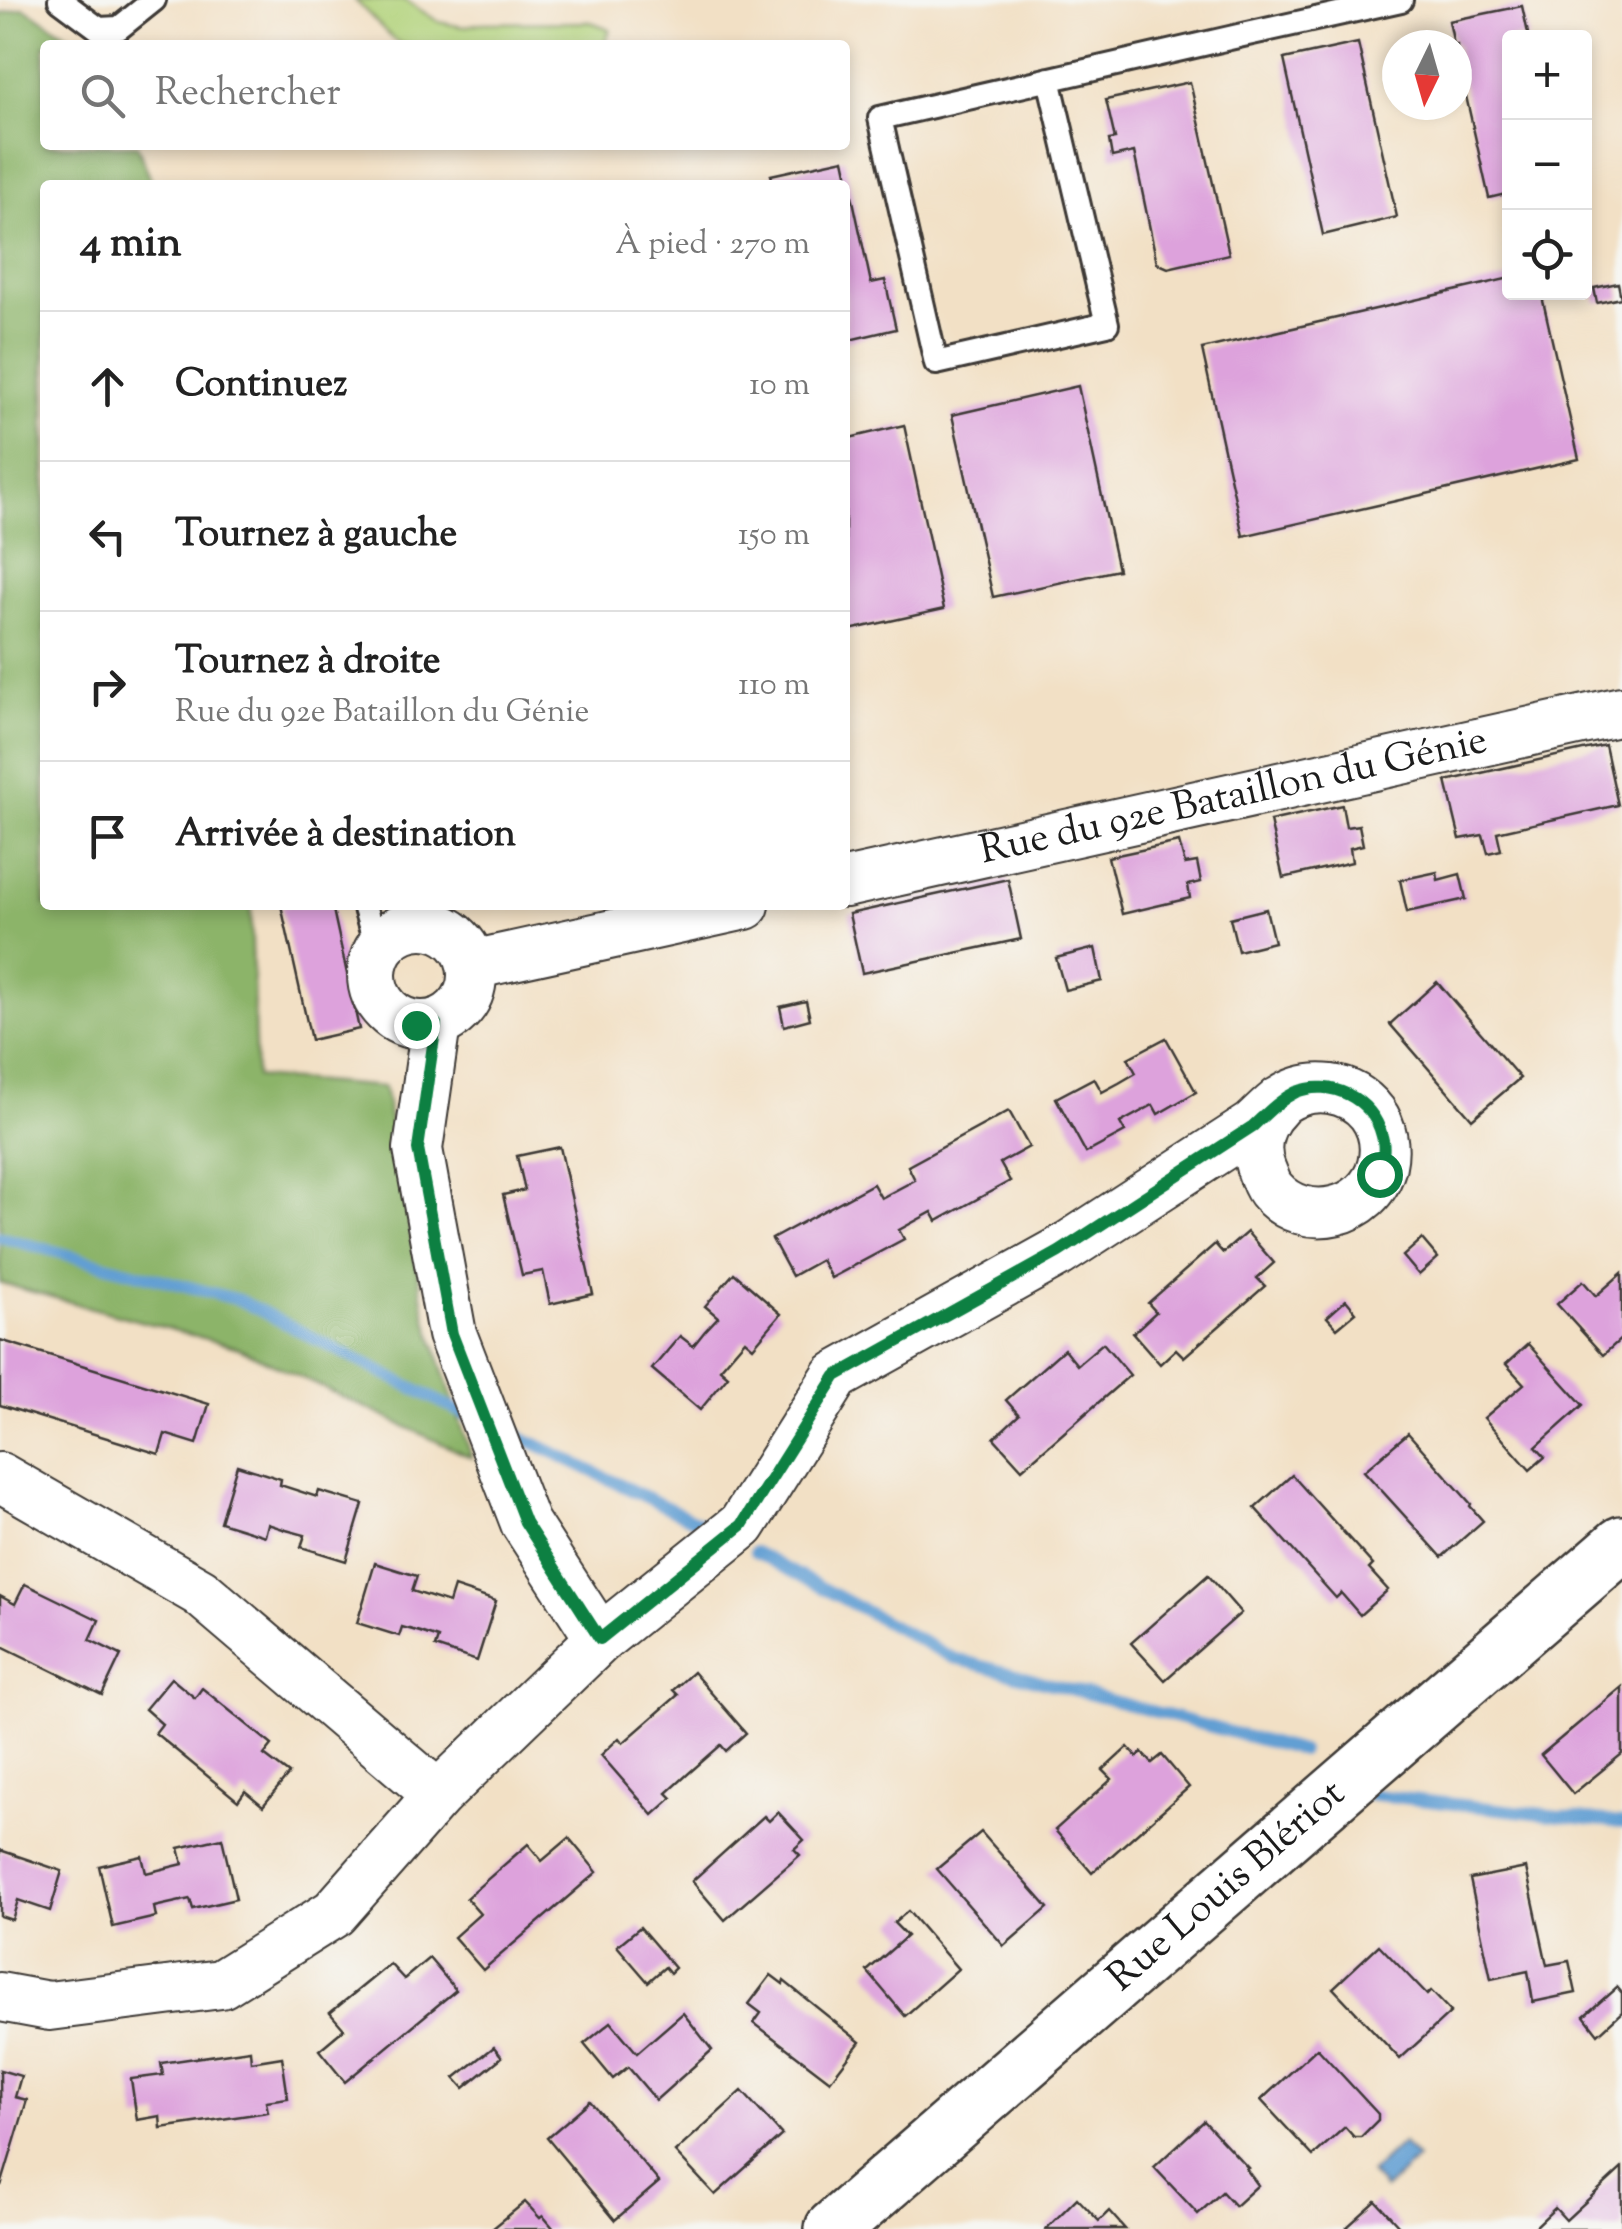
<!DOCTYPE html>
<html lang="fr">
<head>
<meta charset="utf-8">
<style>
	:root { --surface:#fff; --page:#f2f2f2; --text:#222; --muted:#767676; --line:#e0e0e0 }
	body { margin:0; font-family:"Sorts Mill Goudy",serif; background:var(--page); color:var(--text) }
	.controls { position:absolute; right:30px; top:30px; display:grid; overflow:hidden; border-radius:10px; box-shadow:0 5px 15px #0003 }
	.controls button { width:90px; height:90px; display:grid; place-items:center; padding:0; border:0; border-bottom:2px solid var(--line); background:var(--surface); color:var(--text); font:50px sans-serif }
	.compass { position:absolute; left:1382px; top:30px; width:90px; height:90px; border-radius:50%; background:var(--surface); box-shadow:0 5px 15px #0003; rotate:185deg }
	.stop { position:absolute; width:30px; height:30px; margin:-22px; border:8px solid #0b8043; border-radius:50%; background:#fff }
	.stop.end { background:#0b8043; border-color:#fff; box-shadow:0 2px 10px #0008 }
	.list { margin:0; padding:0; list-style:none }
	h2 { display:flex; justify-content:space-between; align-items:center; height:130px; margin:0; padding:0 40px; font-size:42px }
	h2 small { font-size:32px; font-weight:400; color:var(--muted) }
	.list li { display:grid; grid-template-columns:65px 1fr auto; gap:30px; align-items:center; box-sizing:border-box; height:150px; padding:0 40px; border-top:2px solid var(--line) }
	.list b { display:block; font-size:38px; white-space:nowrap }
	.list p { margin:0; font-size:32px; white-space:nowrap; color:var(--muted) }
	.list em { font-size:32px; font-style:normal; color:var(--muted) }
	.icon { flex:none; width:55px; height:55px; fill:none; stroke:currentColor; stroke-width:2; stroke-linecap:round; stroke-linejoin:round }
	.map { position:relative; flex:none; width:1622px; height:2229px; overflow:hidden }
	.search { position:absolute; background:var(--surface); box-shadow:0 5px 15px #0003; left:40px; top:40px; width:810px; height:110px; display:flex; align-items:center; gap:25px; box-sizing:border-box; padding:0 35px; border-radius:10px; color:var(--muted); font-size:38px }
	.panel { position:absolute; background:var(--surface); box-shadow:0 5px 15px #0003; left:40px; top:180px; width:810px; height:730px; border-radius:10px }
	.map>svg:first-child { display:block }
	.green { fill:#b1d279; stroke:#66774a; stroke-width:2.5 }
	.forest { fill:#8cb469; stroke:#546842; stroke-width:2.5 }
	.water { fill:#629fd3; stroke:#3f5e78; stroke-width:2.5 }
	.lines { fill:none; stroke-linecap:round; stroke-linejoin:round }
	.stream { stroke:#629fd3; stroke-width:12 }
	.building { fill:#dda2dc }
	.service-casing { stroke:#3c3935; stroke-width:28 }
	.minor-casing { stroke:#3c3935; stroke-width:52 }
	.tertiary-casing { stroke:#3c3935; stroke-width:60 }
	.service { stroke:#fff; stroke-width:22 }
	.minor { stroke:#fff; stroke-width:48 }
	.tertiary { stroke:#fff; stroke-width:55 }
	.route { stroke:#0b8043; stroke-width:12 }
	.labels { text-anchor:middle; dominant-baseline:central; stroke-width:10; stroke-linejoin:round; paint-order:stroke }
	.street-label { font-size:40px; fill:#1c1c1c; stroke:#f6f6f2 }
</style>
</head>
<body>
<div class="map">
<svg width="1622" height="2229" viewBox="0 0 1622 2229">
	<rect width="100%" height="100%" fill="#f6f6f2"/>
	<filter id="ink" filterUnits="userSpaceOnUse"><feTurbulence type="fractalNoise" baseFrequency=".01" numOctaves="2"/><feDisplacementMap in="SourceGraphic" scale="20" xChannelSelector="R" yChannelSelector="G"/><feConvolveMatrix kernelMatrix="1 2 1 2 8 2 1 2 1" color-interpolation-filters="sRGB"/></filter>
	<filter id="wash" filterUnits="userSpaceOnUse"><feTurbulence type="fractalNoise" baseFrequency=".0048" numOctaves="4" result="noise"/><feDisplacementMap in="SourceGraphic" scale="40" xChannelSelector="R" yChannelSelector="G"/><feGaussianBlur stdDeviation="2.25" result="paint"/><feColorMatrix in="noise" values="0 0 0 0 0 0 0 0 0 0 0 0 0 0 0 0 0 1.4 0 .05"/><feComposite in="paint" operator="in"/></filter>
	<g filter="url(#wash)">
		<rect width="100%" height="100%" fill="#f2e0c5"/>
		<path class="green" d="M355 0H405L439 22 463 27 480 23 591 22 610 29 604 45H404L393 39Z"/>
		<path class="forest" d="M24 8 85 45H45V145H137L153 185H45V905H251L256 1077 384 1087 426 1317 472 1458 239 1348 0 1283V14Z"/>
		<path class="water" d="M1402 2143 1417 2159 1385 2189 1370 2173Z"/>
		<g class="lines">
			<g class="stream">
				<path d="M0 1237 239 1300 470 1417"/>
				<path d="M511 1432 712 1529"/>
				<path d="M755 1552 953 1658 1301 1751"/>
				<path d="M1366 1794 1622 1823"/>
			</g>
		</g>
		<g id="blocks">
			<g class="building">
				<path d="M1522 6 1529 38H1510V193L1489 198 1457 56V45H1454L1449 21Z"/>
				<path d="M1358 43 1397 217 1323 235 1284 59Z"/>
				<path d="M1190 82 1229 254 1168 268 1157 263 1134 152 1112 157 1109 140 1115 139 1106 100Z"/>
				<path d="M844 159 871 283 885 280 896 329 845 341V185H774L771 175Z"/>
				<path d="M1510 278V292H1541L1579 459 1243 536 1202 349Z"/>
				<path d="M1618 283 1621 298 1597 303 1594 288Z"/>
				<path d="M1078 386 1118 570 993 597 952 415Z"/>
				<path d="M904 425 944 609 845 631V439Z"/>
				<path d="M1605 745 1618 805 1497 832 1501 850 1488 853 1483 835 1460 839 1446 781Z"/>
				<path d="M1342 805 1346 827 1359 825 1363 845 1350 848 1352 862 1283 878 1270 821Z"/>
				<path d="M1179 842 1185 864 1197 862 1201 882 1188 885 1190 898 1122 914 1108 857Z"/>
				<path d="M1437 872 1438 880 1460 874 1466 899 1407 912 1400 880Z"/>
				<path d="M1008 879 1021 939 862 973 849 914Z"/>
				<path d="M281 905H332L359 1029 311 1040Z"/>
				<path d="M1266 909 1274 942 1238 951 1230 918Z"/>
				<path d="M1095 948 1102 981 1065 990 1056 958Z"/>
				<path d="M1437 982 1520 1078 1472 1119 1390 1024Z"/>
				<path d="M806 1001 810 1019 784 1026 780 1007Z"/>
				<path d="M1166 1038 1196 1092 1158 1114 1153 1105 1120 1123 1125 1132 1086 1153 1056 1098 1094 1078 1102 1092 1119 1083 1136 1073 1128 1058Z"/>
				<path d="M1009 1111 1029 1147 1000 1163 1010 1181 937 1221 932 1212 899 1230 904 1239 831 1278 821 1260 792 1276 772 1239 873 1184 881 1198 915 1180 908 1166Z"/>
				<path d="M560 1147 593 1294 550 1304 543 1271 522 1275 503 1195 525 1190 517 1156Z"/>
				<path d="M1247 1232 1274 1263 1257 1278 1265 1286 1184 1357 1176 1349 1160 1364 1133 1333 1156 1312 1148 1303 1215 1244 1223 1253Z"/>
				<path d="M1422 1239 1438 1258 1419 1275 1403 1256Z"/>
				<path d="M734 1273 781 1314 753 1347 745 1340 720 1369 728 1376 700 1410 652 1369 680 1336 693 1346 705 1331 718 1317 705 1306Z"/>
				<path d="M1622 1273V1338L1603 1355 1557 1304 1583 1281 1596 1296Z"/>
				<path d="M1346 1300 1356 1312 1337 1328 1327 1317Z"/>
				<path d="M0 1340 209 1404 197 1444 165 1434 159 1454 0 1405Z"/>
				<path d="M1103 1343 1130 1375 1022 1469 994 1438 1019 1415 1006 1400 1064 1349 1077 1365Z"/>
				<path d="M1528 1344 1583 1405 1536 1447 1545 1457 1530 1470 1484 1418 1524 1384 1506 1364Z"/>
				<path d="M1408 1433 1471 1504 1470 1506 1483 1521 1442 1557 1364 1471Z"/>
				<path d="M237 1465 281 1479 280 1485 317 1497 319 1491 363 1504 346 1561 301 1547 305 1535 286 1530 268 1524 265 1536 220 1522Z"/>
				<path d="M1292 1475 1373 1565 1369 1569 1388 1590 1360 1615 1341 1593 1336 1598 1255 1508Z"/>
				<path d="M375 1563 417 1576 412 1591 449 1603 454 1587 496 1601 477 1661 435 1647 438 1638 420 1632 402 1627 399 1636 357 1623Z"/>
				<path d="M1208 1575 1241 1613 1165 1680 1131 1643Z"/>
				<path d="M25 1584 99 1620 90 1640 121 1655 102 1695 0 1645V1596L15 1604Z"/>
				<path d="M693 1672 746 1733 726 1751 721 1745 689 1773 667 1793 672 1798 653 1815 601 1755 619 1738 623 1743 678 1695 673 1690Z"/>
				<path d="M171 1678 195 1698 202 1688 272 1745 264 1755 289 1774 263 1806 245 1791 238 1801 155 1733 162 1724 145 1709Z"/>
				<path d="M1622 1687V1754L1573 1794 1541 1755Z"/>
				<path d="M1128 1747 1137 1757 1142 1752 1152 1763 1162 1755 1189 1787 1092 1873 1055 1830 1112 1779 1103 1770Z"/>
				<path d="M778 1812 804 1840 794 1849 800 1855 725 1920 692 1881 764 1816 769 1821Z"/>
				<path d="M981 1832 1048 1908 1004 1946 937 1869Z"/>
				<path d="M222 1838 236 1899 193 1909 190 1899 154 1907 156 1917 113 1927 99 1866 142 1856 146 1873 183 1864 179 1848Z"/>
				<path d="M569 1838 597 1872 483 1970 454 1937 480 1914 466 1898 528 1844 542 1861Z"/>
				<path d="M0 1850 62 1871 50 1911 18 1900 12 1920 0 1916Z"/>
				<path d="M1526 1868 1547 1965 1569 1961 1576 1993 1533 2002 1528 1971 1491 1979 1470 1879Z"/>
				<path d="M908 1911 958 1969 905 2016 867 1971 907 1936 894 1923Z"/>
				<path d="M640 1927 675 1968 670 1973 665 1967 648 1982 617 1946Z"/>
				<path d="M1379 1945 1427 1995 1431 1991 1451 2012 1400 2059 1333 1988Z"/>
				<path d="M429 1958 456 1990 345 2082 319 2050 344 2029 330 2013 390 1964 404 1979Z"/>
				<path d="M771 1975 783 1984 784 1981 860 2042 830 2081 754 2023 761 2013 749 2004Z"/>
				<path d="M1617 1987 1622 1993V2012L1598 2034 1584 2016Z"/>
				<path d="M683 2013 712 2050 656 2100 628 2067 613 2079 584 2044 611 2022 637 2053Z"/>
				<path d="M494 2047 502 2057 464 2088 455 2078Z"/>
				<path d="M1317 2048 1378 2114V2120L1361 2137H1354L1345 2127 1313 2156 1261 2100Z"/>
				<path d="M250 2050 251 2062 282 2057 288 2098 266 2101 268 2112 161 2128 160 2116 137 2120 131 2079 163 2075 161 2063Z"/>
				<path d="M0 2070 21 2076 15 2097 27 2100 1 2186Z"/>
				<path d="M742 2091 782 2135 715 2195 675 2152Z"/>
				<path d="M590 2101 659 2182 615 2220 547 2138Z"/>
				<path d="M1204 2121 1248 2168 1246 2169 1258 2185 1235 2206 1222 2192 1198 2214 1154 2167Z"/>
				<path d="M1622 2168V2226L1619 2229H1533L1555 2208 1566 2220Z"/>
				<path d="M1077 2198 1099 2221 1109 2211 1125 2229H1046Z"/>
				<path d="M1376 2201 1400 2227 1397 2229H1349L1347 2227Z"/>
				<path d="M525 2202 540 2218 543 2216 554 2229H492Z"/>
			</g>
		</g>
	</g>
	<g filter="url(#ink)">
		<use href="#blocks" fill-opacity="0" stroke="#3c3935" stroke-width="2.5"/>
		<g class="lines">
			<defs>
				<g id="service">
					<path d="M60 0 99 29 119 28 154 0"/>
					<path d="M1049 79 1107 324 936 363 880 118C1053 78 1227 38 1401 0"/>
					<path d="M364 905 377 950"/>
				</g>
				<g id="minor">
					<path id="s1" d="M845 883 1622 711"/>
					<circle cx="422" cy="975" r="50"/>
					<path d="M472 965 745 905"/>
					<path d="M436 1024 418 1149 452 1334 525 1523 600 1639"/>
					<path d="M0 1477 200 1592 438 1795"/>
					<path d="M0 1997 49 2006 221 1984 334 1913 438 1795 600 1639 742 1525 836 1376 1059 1252 1253 1126C1263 1117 1272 1107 1282 1100 1311 1081 1350 1085 1372 1113 1383 1128 1386 1147 1382 1165 1370 1214 1305 1229 1272 1191 1267 1186 1265 1178 1262 1171 1255 1154 1256 1135 1266 1119 1269 1113 1276 1107 1280 1101"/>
				</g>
				<g id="tertiary">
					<path id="s2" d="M833 2229 1622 1544"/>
				</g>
			</defs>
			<use href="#service" class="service-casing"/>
			<use href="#minor" class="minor-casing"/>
			<use href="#tertiary" class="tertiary-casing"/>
			<use href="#service" class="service"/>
			<use href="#minor" class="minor"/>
			<use href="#tertiary" class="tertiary"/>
		</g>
	</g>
	<g class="lines" filter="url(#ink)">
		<path class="route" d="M416 1025 436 1024 418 1149 452 1334 525 1522 600 1639 742 1525 836 1376 1059 1252 1253 1126C1267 1113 1279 1100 1296 1092 1331 1078 1373 1099 1382 1136 1386 1149 1382 1161 1379 1174"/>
	</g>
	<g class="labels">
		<g class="street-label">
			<text stroke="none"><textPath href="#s1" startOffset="398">Rue du 92e Bataillon du Génie</textPath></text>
			<text stroke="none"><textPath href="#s2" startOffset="522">Rue Louis Blériot</textPath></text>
		</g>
	</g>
</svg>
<div class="controls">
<button>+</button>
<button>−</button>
<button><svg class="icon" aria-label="locate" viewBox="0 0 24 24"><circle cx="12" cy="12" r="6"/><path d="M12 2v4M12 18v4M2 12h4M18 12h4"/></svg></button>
</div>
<svg class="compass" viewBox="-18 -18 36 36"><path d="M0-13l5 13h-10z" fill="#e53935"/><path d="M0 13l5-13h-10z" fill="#767676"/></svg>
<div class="stop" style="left:1379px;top:1174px"></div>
<div class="stop end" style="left:416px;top:1025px"></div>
<div class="search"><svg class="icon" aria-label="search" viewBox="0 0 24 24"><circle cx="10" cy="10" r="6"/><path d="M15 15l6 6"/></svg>Rechercher</div>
<section class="panel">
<h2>4 min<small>À pied · 270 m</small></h2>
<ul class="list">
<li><svg class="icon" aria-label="ahead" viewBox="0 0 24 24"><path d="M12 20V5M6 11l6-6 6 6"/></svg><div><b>Continuez</b></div><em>10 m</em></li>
<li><svg class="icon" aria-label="left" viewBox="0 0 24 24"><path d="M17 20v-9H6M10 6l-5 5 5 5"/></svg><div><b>Tournez à gauche</b></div><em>150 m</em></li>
<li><svg class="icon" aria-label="right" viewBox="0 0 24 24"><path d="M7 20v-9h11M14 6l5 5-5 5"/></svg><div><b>Tournez à droite</b><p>Rue du 92e Bataillon du Génie</p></div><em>110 m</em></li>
<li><svg class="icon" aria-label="arrive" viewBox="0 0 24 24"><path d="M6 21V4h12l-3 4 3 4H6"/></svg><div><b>Arrivée à destination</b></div></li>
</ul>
</section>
</div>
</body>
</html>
